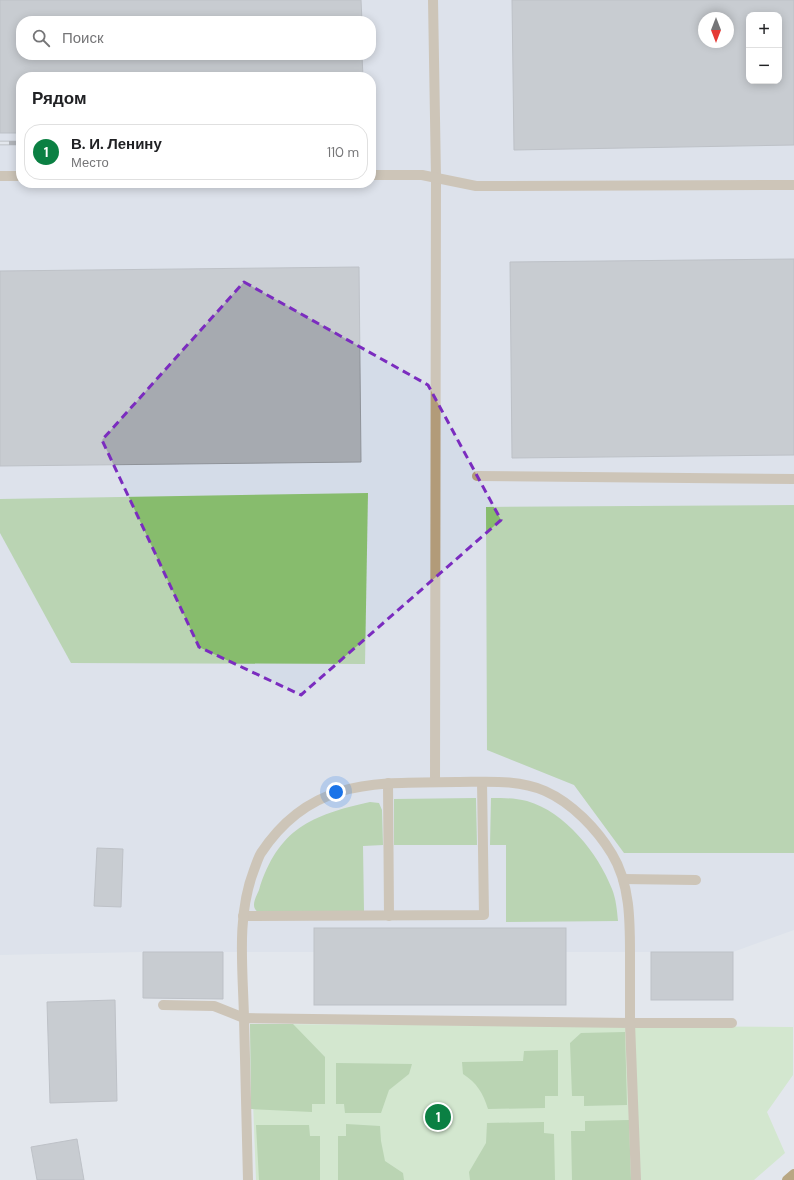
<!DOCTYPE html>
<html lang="ru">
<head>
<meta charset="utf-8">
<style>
	:root { --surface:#fff; --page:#f2f2f2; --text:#202124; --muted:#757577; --line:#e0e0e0; --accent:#0b8043 }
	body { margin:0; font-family:"DM Sans",sans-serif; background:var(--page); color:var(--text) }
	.controls { position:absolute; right:12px; top:12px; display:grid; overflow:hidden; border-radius:8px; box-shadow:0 2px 10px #0003 }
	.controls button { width:36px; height:36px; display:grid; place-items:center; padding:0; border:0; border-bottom:1px solid var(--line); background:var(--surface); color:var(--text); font:20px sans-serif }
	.compass { position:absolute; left:698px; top:12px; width:36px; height:36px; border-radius:50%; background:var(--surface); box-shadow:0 2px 10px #0003; rotate:180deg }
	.you { position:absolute; left:336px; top:792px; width:14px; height:14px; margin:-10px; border:3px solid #fff; border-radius:50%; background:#1a73e8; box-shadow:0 0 0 6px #1a73e833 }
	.badge { display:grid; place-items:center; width:26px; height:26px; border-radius:50%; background:var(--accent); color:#fff; font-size:13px; font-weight:700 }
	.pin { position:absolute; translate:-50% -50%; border:2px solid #fff; box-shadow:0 1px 4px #0006 }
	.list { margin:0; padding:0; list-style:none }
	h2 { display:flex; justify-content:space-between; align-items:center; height:52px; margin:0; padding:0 16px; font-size:17px }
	h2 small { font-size:13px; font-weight:400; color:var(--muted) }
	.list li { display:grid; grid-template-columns:26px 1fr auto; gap:12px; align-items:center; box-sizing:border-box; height:56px; margin:0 8px 8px; padding:0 8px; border:1px solid var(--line); border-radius:16px }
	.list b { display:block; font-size:15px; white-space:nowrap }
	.list p { margin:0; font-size:13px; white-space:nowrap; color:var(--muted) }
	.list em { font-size:13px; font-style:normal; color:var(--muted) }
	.icon { flex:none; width:22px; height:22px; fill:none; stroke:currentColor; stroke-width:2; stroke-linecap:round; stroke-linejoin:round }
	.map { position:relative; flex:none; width:794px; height:1180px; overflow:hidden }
	.search { position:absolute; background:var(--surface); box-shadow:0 2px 10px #0003; left:16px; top:16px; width:360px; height:44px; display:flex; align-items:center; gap:10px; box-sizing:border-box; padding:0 14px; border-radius:16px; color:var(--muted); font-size:15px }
	.panel { position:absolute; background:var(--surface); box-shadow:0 2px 10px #0003; left:16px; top:72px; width:360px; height:116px; border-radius:16px }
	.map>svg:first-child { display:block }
	.built { fill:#d4dce8; fill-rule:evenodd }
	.green { fill:#bee6ab }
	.forest { fill:#87bc6d }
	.building { fill:#a6aab0; stroke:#8f9399; fill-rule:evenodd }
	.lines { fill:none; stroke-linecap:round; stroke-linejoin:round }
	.minor { stroke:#b29b79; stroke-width:10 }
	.major { stroke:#835a03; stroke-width:10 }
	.rail-casing { stroke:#787b7f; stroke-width:4.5 }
	.rail { stroke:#e3e7ed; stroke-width:3; stroke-dasharray:9; stroke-linecap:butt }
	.marked { fill:none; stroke:#7b2cbf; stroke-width:3; stroke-dasharray:8 5; stroke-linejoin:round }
</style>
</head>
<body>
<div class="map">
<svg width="794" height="1180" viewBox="0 0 794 1180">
	<rect width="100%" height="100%" fill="#e3e7ed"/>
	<path class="built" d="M0 0H794V930L733 952H143L0 955ZM749 15H779V81H749ZM704 18H728V42H704ZM21 21H371V55H21ZM21 77H371V183H21Z"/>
	<path class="green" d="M250 1024 793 1027V1075L767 1112 785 1153 754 1180H256Z"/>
	<g class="forest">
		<path d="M368 493 365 664 71 663 0 533V499Z"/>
		<path d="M794 505V853H624L574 785 487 750 486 507Z"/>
		<path d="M476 798 477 845H394V799Z"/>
		<path d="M491 798C503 798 515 798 527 801 565 812 598 853 612 889 616 899 617 910 618 921L506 922V845H490Z"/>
		<path d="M370 802 379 803 382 810 383 845 363 846 364 911 258 912C250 907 256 897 259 890 278 829 311 815 370 802Z"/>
		<path d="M250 1024H293L325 1057V1104H312V1112L251 1109Z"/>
		<path d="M625 1032 627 1105 584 1106V1096H572L570 1043 581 1033Z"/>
		<path d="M558 1050V1096H545V1108L488 1109C483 1093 477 1083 463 1074L462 1062 523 1061 524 1051Z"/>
		<path d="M336 1063 412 1064 409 1074 389 1090 381 1113H345L344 1104H336Z"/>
		<path d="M629 1120 631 1180H572L571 1131H585V1121Z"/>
		<path d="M544 1122V1133L554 1134 555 1180H470L469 1172 486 1143 487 1123Z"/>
		<path d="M346 1124 380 1126 381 1141 385 1161 403 1173 404 1180H338V1136H346Z"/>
		<path d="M256 1125H309L310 1136H320V1180H259Z"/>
	</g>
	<g class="building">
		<path d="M0 0H361L362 21H21V55H362L363 77H21V133H0Z"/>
		<path d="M512 0H794V145L514 150ZM749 15H779V81H749ZM704 18H728V42H704Z"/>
		<path d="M794 259V455L512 458 510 262Z"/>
		<path d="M359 267 361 462 0 466V271Z"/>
		<path d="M97 848 123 849 121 907 94 906Z"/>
		<rect x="314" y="928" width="252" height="77"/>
		<path d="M143 952H223V999L143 998Z"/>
		<rect x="651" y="952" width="82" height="48"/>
		<path d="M115 1000 117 1101 50 1103 47 1002Z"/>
		<path d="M77 1139 84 1180H37L31 1147Z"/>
	</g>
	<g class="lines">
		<g class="minor">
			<path d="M433 0 436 177 435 782"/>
			<path d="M371 175H422L476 186 794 185"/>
			<path d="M0 176H21"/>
			<path d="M477 476 794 479"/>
			<path d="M388 783 389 916"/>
			<path d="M623 879 696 880"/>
			<path d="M243 916 484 915 482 782"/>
			<path d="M163 1005 214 1006 244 1018C243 970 236 916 254 870 256 865 258 858 261 853 311 777 377 783 457 782 486 782 518 779 545 791 572 803 597 829 612 854 631 885 630 925 630 960 630 981 630 1002 630 1023H732"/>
			<path d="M248 1180 244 1018 630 1023 636 1180"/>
		</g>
		<path class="major" d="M787 1180 794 1174"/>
		<defs>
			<path id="rail" d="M0 143H21"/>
		</defs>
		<use href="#rail" class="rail-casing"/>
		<use href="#rail" class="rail"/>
	</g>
	<path d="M0 0H794V1180H0ZM244 282 428 385 501 520 301 695 199 647 102 440Z" fill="#e3e7ed" fill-opacity=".55" fill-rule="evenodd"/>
	<path class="marked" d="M244 282 428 385 501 520 301 695 199 647 102 440Z"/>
</svg>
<div class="controls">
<button>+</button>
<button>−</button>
</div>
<svg class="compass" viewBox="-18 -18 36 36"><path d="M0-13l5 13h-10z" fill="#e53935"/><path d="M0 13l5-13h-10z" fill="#757577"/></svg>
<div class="you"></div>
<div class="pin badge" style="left:438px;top:1117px">1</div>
<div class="search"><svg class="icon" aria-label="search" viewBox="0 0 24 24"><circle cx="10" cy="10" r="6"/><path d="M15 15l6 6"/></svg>Поиск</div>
<section class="panel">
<h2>Рядом<small></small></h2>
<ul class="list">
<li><span class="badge">1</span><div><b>В. И. Ленину</b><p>Место</p></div><em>110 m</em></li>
</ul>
</section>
</div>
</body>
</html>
